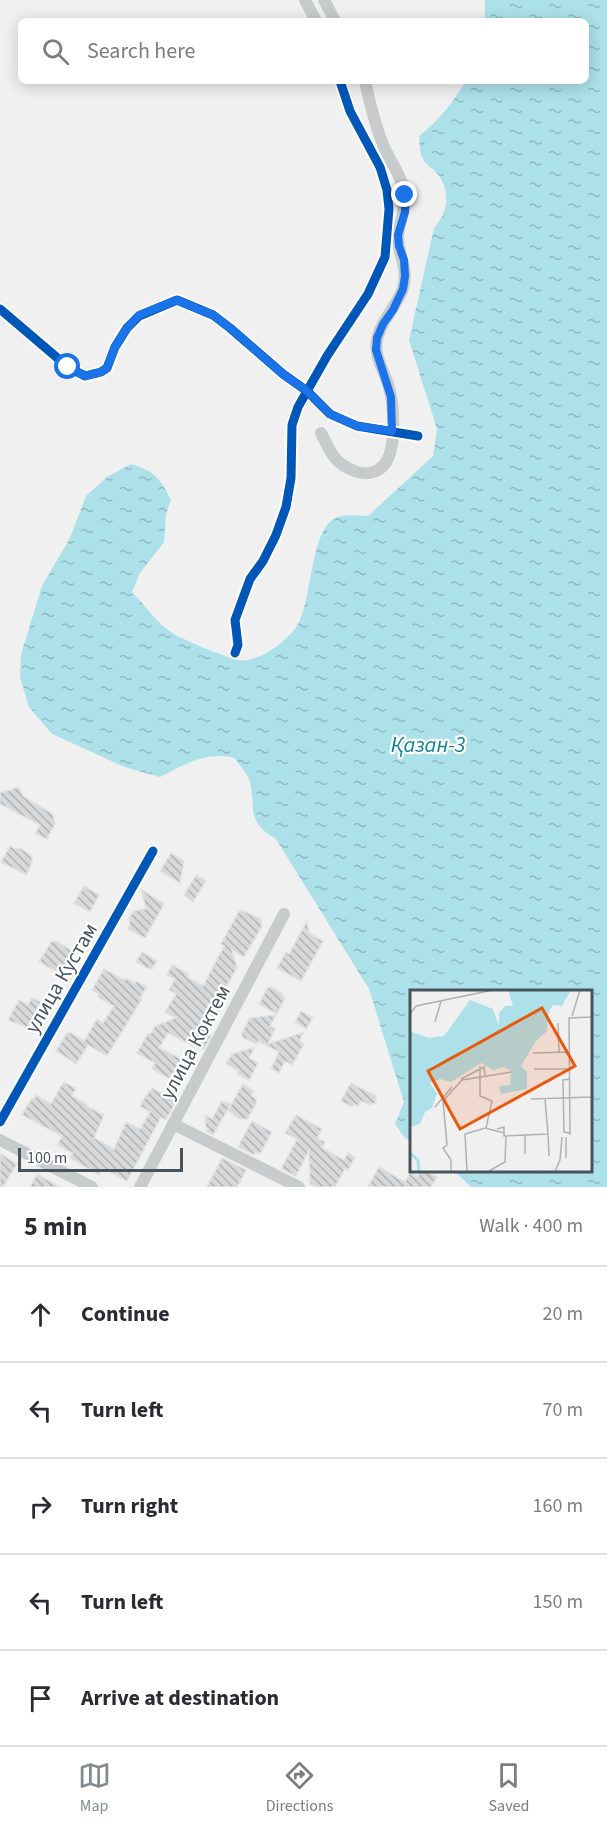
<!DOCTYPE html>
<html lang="en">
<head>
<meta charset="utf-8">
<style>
	:root { --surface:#fff; --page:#f7f7f7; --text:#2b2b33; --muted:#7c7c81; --line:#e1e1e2; --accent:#838b90 }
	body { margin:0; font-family:"Source Sans 3",sans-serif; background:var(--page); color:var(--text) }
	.scale { position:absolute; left:18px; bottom:15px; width:165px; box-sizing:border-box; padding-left:6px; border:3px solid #48545c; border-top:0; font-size:16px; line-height:21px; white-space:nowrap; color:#48545c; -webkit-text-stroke:4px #fff; paint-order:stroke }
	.stop { position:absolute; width:18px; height:18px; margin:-14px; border:4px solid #1a73e8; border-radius:50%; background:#fff }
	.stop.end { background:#1a73e8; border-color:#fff; box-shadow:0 2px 6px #0008 }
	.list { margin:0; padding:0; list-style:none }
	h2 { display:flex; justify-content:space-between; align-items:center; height:78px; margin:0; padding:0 24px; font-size:26px }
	h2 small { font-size:20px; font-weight:400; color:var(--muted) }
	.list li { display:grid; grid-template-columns:39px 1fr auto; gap:18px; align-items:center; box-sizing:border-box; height:96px; padding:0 24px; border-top:2px solid var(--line) }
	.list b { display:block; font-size:22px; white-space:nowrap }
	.list em { font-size:20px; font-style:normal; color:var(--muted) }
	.icon { flex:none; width:33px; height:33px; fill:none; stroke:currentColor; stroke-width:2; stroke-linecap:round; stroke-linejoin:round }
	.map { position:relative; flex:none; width:607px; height:1187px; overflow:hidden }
	.search { position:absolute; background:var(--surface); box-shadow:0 3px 15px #0003; left:18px; right:18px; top:18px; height:66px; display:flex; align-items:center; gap:15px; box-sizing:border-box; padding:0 21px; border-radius:9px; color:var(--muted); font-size:22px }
	.sheet { height:558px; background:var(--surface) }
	nav { display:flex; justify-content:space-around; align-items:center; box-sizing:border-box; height:84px; border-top:2px solid var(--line); background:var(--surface); font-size:16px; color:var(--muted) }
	nav a { display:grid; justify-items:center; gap:3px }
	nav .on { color:var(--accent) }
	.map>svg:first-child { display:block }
	.water { fill:url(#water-ripples) }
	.building { fill:url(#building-back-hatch); stroke:#e2e2e3; stroke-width:1.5 }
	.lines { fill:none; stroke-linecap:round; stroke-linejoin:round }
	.street { stroke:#c7cbcc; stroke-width:12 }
	.cycleway-casing { stroke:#fff; stroke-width:13 }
	.cycleway { stroke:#0057b8; stroke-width:9 }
	.route { stroke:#1a73e8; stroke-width:8 }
	.labels { text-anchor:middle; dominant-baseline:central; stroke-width:4.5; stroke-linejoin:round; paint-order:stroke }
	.street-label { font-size:21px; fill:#48545c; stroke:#fff }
	.water-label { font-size:22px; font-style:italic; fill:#138295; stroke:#fff }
	.inset-river { fill:none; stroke:#ace1ea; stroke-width:3 }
	.inset-road { fill:none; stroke:#adb2b5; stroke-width:1.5 }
	.view { fill:#e8590c; fill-opacity:0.15; stroke:#e8590c; stroke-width:3 }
	.inset-edge { fill:none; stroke:#48545c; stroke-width:3 }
</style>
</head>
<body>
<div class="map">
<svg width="607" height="1187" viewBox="0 0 607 1187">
	<defs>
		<pattern id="water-ripples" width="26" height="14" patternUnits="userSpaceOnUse" patternTransform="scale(1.5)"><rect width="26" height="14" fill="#ace1ea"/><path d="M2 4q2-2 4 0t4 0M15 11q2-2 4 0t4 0" fill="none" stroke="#8eb9c1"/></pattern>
		<pattern id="building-back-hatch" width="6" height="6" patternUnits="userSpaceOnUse" patternTransform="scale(1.5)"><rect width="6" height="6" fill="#d7d8d9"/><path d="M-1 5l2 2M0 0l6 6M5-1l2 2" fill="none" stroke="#b0b2b3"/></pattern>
	</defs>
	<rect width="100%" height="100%" fill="#f1f0f0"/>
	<path class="water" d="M485 0H607V1187H471L454 1171 590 1170V992H412V1142L404 1137 395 1124 404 1102 369 989 276 839C246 821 256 811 250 782 248 774 239 765 235 758 206 751 185 764 160 777L127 768 52 734 29 707 20 677 21 654 42 586 70 538 86 496 107 477 131 464C153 470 161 479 171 500L166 514 164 542 140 573 132 592C146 606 157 624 174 634 186 641 225 657 238 660 258 664 289 640 298 624 312 599 310 537 332 520 341 513 357 516 368 516L433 456 437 429 409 340 434 228C449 212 451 189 436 172 432 168 425 164 423 159 419 153 420 142 419 136 439 121 453 102 466 81H586V21H485Z"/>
	<g class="building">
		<path d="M19 787 23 796 53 814 55 824 47 839 35 834 40 825 0 804V793Z"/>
		<path d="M10 846 15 849 20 848 32 856V863L26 875 1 862Z"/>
		<path d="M171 853 184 861 180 883 160 871Z"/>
		<path d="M196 875 206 881 193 902 184 895Z"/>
		<path d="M84 886 99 895 90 912 74 903Z"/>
		<path d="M141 889 164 904 145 938 128 929 130 924 129 918 134 911 146 909Z"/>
		<path d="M239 911H244L261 919 262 926 244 957 232 950 237 968 223 992 225 1001 215 1018 206 1012 209 1035 211 1036 204 1049H199L168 1033 159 1048 186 1061 188 1066 179 1084 152 1069 155 1063 137 1053 147 1035 151 1033 155 1026 176 1018 165 1012 176 994 169 990 175 979 167 975 172 965 189 974 187 977 203 986 224 946 221 944Z"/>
		<path d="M307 921 309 933 323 941 301 981 277 968 286 952 289 954Z"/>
		<path d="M56 941 74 952 61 974 39 962 51 942Z"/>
		<path d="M142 952 157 961 152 969 149 968V969L136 962Z"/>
		<path d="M104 969 125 980 126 978 135 983 136 981 147 987 140 998 142 999 107 1056 88 1045 76 1064 56 1051 67 1033H71L84 1041 97 1019 103 1023 114 1006 99 998 98 994 92 990Z"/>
		<path d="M271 987 281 993 285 998 277 1014 259 1004 267 988Z"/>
		<path d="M34 998 41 1002 37 1009 40 1011 30 1029 8 1020 19 1000 28 1005 31 999Z"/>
		<path d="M301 1011 313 1018 306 1029 295 1022Z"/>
		<path d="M276 1015 270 1026 275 1029 268 1044 304 1032 299 1041 304 1044 292 1065 285 1061 279 1073 271 1069 279 1052 258 1041 256 1044 242 1037V1033L250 1018Z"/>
		<path d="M255 1047 249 1058 258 1063 249 1080 237 1074 239 1071 226 1064 232 1054Z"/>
		<path d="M63 1083H66L76 1088 72 1096 87 1104 86 1106 104 1115 94 1138 114 1149 126 1122 140 1129 150 1112 141 1107V1103L152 1088 176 1101 166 1120 161 1117 127 1181 103 1168 99 1175 70 1158 73 1153 57 1145 62 1136 22 1115 32 1098 34 1099 36 1095 51 1104Z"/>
		<path d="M351 1083 376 1096V1103L370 1105 361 1101 358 1106 354 1104 352 1107 341 1101Z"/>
		<path d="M243 1084 254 1091 251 1096 256 1098V1104L247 1119H239L228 1110Z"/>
		<path d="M222 1101 231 1104 213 1135 206 1131 208 1129 206 1128 205 1115 212 1119Z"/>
		<path d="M296 1115 322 1129 317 1138 325 1142 322 1148 344 1160 348 1153 355 1157 348 1170 345 1169 335 1187H315L310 1184 309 1150 296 1176 281 1169 297 1139 285 1133Z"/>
		<path d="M252 1121 272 1132 260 1154 255 1152 254 1155 238 1147Z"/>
		<path d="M0 1153 17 1164 3 1187H0Z"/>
		<path d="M222 1158 246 1170 237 1187H207Z"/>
		<path d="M379 1167 405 1182 410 1173 418 1177 421 1170H426L437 1177 431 1187H368Z"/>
		<path d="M37 1174 60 1187H30Z"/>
	</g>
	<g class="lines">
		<g class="street">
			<path d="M305 0 316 21"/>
			<path d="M324 0 335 21"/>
			<path d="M0 309 68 367 85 376 101 372 107 368 115 347 127 328 139 316 177 300 213 315 230 328 283 374 307 391 330 414 357 426 418 436"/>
			<path d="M321 433C328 447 333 461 348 468 359 474 372 476 382 467 398 453 394 403 388 384 383 369 374 356 377 340 380 322 395 308 402 291 410 269 398 257 398 237 398 224 406 211 405 197 404 180 391 162 384 147 375 125 370 104 365 81"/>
			<path d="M235 653 238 645 235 620 250 579 263 561 276 535 286 507 291 478 292 425 298 407 327 356 368 294 385 257 389 209 387 190 380 167 350 111 340 81"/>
			<path d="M0 1122 153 851"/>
			<path d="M173 1124 299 1187"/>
			<path d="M0 1140 92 1187"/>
			<path d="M140 1187 284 914"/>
		</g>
		<defs>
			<g id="cycleway">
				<path d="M0 309 68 367 85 376 101 372 107 368 115 347 127 328 139 316 177 300 213 315 230 328 283 374 307 391 330 414 357 426 418 436"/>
				<path d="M235 653 238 645 235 620 250 579 263 561 276 535 286 507 291 478 292 425 298 407 327 356 368 294 385 257 389 209 387 190 380 167 350 111 340 81"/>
				<path d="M0 1122 153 851"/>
			</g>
		</defs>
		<use href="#cycleway" class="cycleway-casing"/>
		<use href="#cycleway" class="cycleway"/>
	</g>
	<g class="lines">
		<path class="route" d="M68 367 85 376 101 372 107 368 115 347 127 328 139 315 177 300 213 315 230 328 283 374 307 391 330 414 357 426 392 431 391 397 376 350 377 338 383 324 393 310 403 289 405 276 404 260 399 246 398 235 405 212V195"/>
	</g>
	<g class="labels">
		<g class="street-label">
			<text transform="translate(61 978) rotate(-60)">улица Кустам</text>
			<text transform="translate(195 1042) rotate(-62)">улица Коктем</text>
		</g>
		<g class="water-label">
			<text x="428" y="745">Қазан-3</text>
		</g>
	</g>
	<g transform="translate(410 990)">
		<rect width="182" height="182" fill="#f1f0f0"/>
		<path d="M98 0H161L152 16 143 15 139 21 137 41 126 51 111 76 117 82V99L91 104 89 96 100 95 101 81 94 77 83 80 71 73 41 92 30 89 20 93 27 104 22 118 15 122 10 134 0 137V41L18 48 34 46 60 10 83 19 89 36V23L95 16H103Z" fill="#ace1ea"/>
		<path class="inset-river" d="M0 163 8 170 9 181"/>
		<path class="inset-road" d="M0 24 6 16 83 0M162 26 170 0M25 32 31 11M148 33 149 63M123 63 160 62M70 76V106L82 111 76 138M124 79H160M51 89 74 77 75 85M160 89 153 90 154 142 160 143M121 109 182 107M25 117 42 97M87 139 94 137V146L138 144 135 109M138 144 139 166M160 145 159 28 182 27M115 164V145M156 168V147M41 181V170L33 158 37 155 33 111 52 90 101 82M57 181 55 144 75 138 94 143M79 181 95 172 96 146M145 181 150 170 152 147"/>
		<path class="view" d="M132 18 165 76 50 139 18 81Z"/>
		<rect width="182" height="182" class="inset-edge"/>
	</g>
</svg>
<div class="scale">100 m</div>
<div class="stop" style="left:68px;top:367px"></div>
<div class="stop end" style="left:405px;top:195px"></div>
<div class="search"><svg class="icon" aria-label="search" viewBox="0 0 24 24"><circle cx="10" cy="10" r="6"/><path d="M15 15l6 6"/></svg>Search here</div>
</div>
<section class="sheet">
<h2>5 min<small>Walk · 400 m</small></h2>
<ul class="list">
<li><svg class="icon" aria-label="ahead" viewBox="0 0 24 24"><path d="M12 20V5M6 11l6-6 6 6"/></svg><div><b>Continue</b></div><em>20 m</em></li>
<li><svg class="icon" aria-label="left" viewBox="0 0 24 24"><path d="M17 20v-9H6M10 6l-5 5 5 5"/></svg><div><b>Turn left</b></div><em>70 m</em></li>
<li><svg class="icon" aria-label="right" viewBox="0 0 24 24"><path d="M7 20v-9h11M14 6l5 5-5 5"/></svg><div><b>Turn right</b></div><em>160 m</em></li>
<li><svg class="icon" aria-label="left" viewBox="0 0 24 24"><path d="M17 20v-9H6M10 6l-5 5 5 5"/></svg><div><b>Turn left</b></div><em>150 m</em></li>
<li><svg class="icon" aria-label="arrive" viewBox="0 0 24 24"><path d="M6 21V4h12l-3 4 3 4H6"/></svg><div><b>Arrive at destination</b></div></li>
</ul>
</section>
<nav>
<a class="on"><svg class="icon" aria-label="map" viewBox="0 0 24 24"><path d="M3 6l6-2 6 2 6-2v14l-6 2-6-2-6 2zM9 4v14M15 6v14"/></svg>Map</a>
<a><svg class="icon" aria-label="directions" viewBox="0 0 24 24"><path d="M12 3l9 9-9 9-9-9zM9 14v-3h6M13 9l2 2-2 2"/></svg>Directions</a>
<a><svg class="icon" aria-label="saved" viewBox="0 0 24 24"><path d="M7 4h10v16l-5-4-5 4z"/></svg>Saved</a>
</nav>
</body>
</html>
